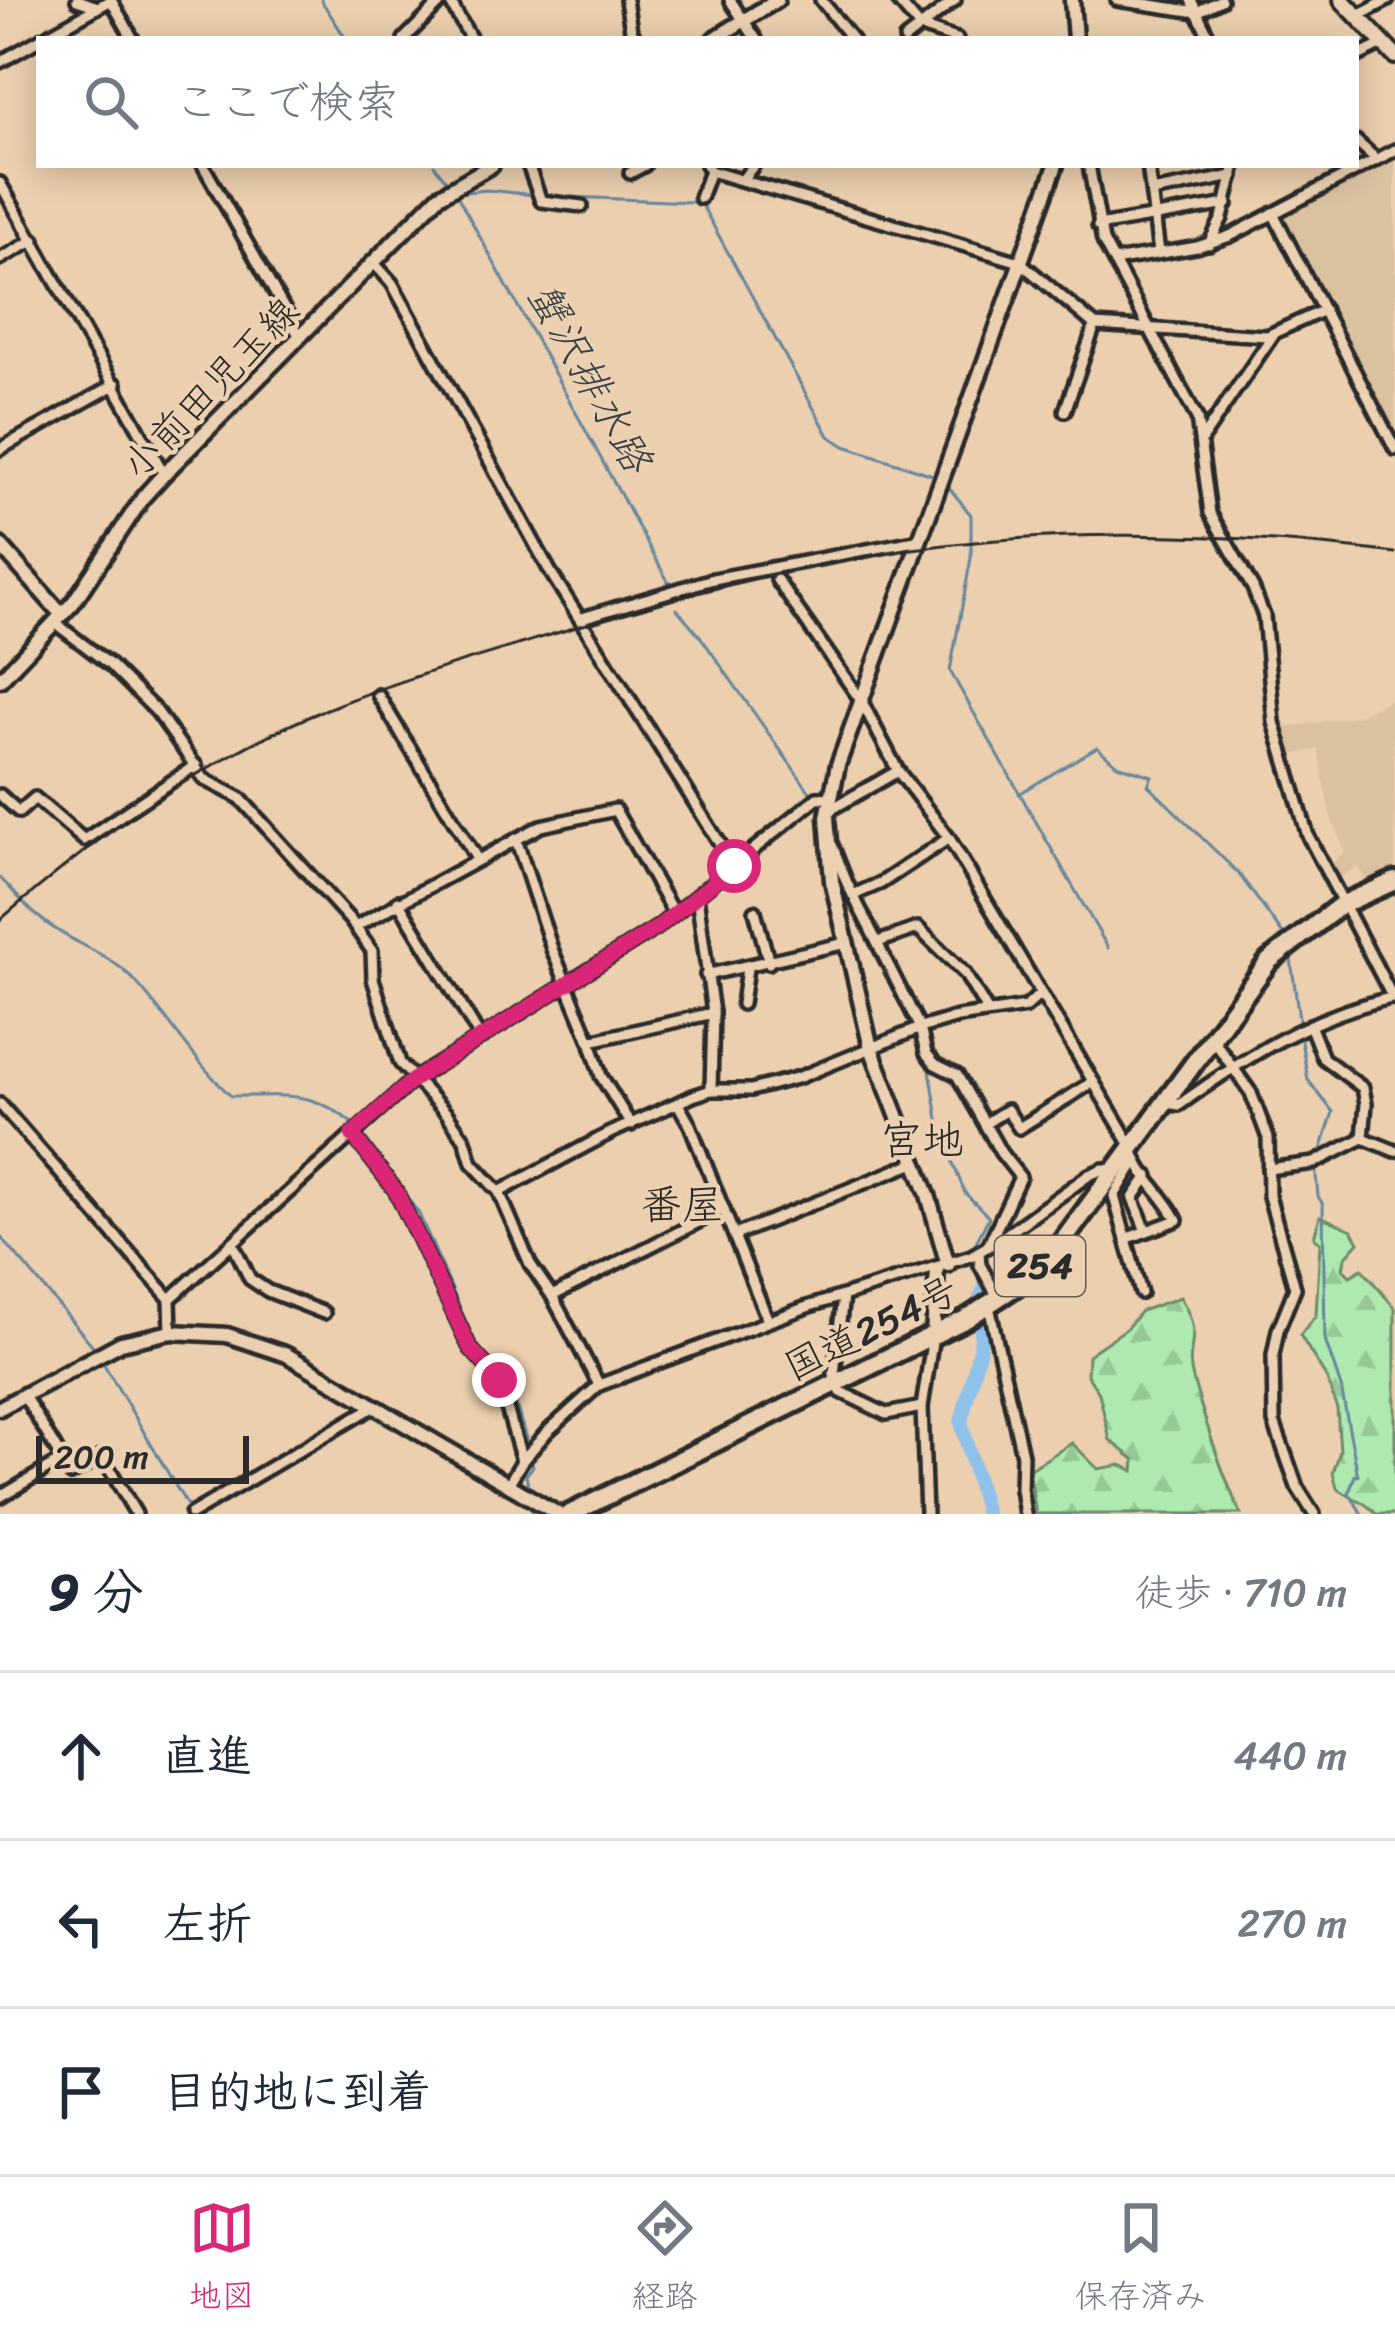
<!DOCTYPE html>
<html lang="ja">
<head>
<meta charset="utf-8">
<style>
	:root { --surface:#fff; --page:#f2f2f3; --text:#1f2937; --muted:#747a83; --line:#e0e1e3; --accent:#db2777 }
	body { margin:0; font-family:Sriracha,"Klee One",sans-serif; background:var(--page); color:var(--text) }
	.scale { position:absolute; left:36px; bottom:30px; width:213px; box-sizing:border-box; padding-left:12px; border:6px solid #2b2b2b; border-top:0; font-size:33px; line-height:42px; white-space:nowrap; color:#2b2b2b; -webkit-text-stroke:9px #ebd0b2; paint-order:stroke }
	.stop { position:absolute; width:36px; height:36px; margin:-27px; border:9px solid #db2777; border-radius:50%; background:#fff }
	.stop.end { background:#db2777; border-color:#fff; box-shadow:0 3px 12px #0008 }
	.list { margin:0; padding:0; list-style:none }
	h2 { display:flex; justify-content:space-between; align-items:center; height:156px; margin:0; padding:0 48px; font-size:51px }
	h2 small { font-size:39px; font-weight:400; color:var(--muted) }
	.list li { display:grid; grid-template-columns:78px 1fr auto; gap:36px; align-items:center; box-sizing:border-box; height:168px; padding:0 48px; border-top:3px solid var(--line) }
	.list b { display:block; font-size:45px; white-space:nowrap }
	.list em { font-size:39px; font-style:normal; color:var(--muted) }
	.icon { flex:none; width:66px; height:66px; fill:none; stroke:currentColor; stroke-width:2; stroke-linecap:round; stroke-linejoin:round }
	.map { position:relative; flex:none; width:1395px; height:1514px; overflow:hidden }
	.search { position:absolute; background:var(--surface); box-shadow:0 6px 30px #0003; left:36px; right:36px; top:36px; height:132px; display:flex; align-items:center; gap:30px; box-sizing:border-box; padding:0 42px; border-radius:0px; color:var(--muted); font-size:45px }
	.sheet { height:660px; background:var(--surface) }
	nav { display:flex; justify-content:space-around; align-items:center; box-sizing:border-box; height:168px; border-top:3px solid var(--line); background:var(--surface); font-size:33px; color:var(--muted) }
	nav a { display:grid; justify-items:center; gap:6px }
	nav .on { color:var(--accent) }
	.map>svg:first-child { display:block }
	.built { fill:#dac1a0 }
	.forest { fill:url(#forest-firs); stroke:#6c8a6d; stroke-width:3 }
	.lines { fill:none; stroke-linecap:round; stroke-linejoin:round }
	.stream { stroke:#66869e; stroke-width:3 }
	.river { stroke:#8ec2eb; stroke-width:14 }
	.street-casing { stroke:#2b2b2b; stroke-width:18 }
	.secondary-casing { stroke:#2b2b2b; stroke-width:21 }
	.primary-casing { stroke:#2b2b2b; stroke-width:22 }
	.highway-casing { stroke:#2b2b2b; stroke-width:26 }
	.street { stroke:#ebd0b2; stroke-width:9 }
	.secondary { stroke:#ebd0b2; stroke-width:12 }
	.primary { stroke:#ebd0b2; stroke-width:14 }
	.highway { stroke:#ebd0b2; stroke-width:16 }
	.rail { stroke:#2b2b2b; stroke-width:3 }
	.route { stroke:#db2777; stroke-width:15 }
	.labels { text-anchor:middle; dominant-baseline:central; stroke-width:9; stroke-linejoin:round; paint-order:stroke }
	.shield { fill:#ebd0b2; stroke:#655c54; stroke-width:3 }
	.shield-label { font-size:36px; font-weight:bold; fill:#2b2b2b }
	.street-label { font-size:39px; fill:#2b2b2b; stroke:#ebd0b2 }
	.water-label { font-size:42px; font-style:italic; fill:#3a4248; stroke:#ebd0b2 }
	.neighbourhood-label { font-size:42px; fill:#2b2b2b; stroke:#ebd0b2 }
</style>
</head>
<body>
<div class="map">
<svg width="1395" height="1514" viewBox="0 0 1395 1514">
	<defs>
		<pattern id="forest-firs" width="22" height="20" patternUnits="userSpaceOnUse" patternTransform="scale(3)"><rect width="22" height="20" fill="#aee9af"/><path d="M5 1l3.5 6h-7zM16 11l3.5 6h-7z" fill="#96c897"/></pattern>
	</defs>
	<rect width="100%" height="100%" fill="#ebcfae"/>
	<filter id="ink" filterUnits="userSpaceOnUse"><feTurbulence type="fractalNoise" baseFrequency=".00833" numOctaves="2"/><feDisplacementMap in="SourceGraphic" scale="24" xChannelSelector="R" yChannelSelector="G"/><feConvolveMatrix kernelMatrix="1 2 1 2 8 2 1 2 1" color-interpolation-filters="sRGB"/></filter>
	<g filter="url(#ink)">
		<g class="built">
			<path d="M1395 153V442L1280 218 1282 212Z"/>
			<path d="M1393 698 1395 871 1366 881 1358 866 1334 881 1327 868 1345 852 1330 814 1318 749 1288 756 1280 729 1360 715Z"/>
		</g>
		<g class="forest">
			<path d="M1320 1216 1352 1230 1359 1242 1345 1258 1343 1269 1350 1276 1362 1269 1395 1308V1514H1376C1365 1500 1351 1499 1337 1488L1333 1473 1340 1451 1337 1409 1327 1379 1300 1335 1316 1315 1320 1242 1314 1237Z"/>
			<path d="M1180 1297C1206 1340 1183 1343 1193 1379 1206 1424 1221 1472 1241 1514H1036L1029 1470 1072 1443 1098 1469 1121 1465 1134 1471 1135 1460 1110 1440 1099 1393 1087 1375 1088 1355 1126 1329 1141 1311Z"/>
		</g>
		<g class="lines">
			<g class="stream">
				<path d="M321 0 346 39"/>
				<path d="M434 165 446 180"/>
				<path d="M534 195 487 190 456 193 671 587"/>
				<path d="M545 196 693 202"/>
				<path d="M703 207 829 436 845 446 936 476"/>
				<path d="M944 481 971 515V558L950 671 1108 948"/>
				<path d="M677 609 700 636 812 795"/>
				<path d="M1019 794 1097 747 1117 765 1152 776 1148 785 1239 874 1285 937"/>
				<path d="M816 803 821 819"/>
				<path d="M0 878C14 891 25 907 40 918 69 943 107 951 134 980 168 1017 194 1061 231 1096 285 1097 313 1088 355 1126"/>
				<path d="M1290 952 1300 1026"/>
				<path d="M900 999 912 1024"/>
				<path d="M915 1034 920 1052 930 1070 940 1131 965 1193 989 1217 972 1250"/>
				<path d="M1300 1035 1308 1080 1333 1112 1319 1157"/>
				<path d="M362 1133 419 1214 477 1347 499 1369 513 1393 528 1446"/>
				<path d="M1315 1166 1318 1196 1323 1205 1325 1340 1341 1387 1358 1476 1355 1475 1349 1493 1362 1514"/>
				<path d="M0 1236 98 1352"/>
				<path d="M979 1272 985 1287"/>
				<path d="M102 1361 191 1512"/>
				<path d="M528 1485 526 1475 533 1466 531 1457"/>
				<path d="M528 1505 534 1514"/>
			</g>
			<g class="river">
				<path d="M980 1298 985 1287"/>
				<path d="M982 1322 980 1348 961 1422 986 1514"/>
			</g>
			<defs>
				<g id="street">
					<path d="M77 0 98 7"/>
					<path d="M111 0 133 39"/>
					<path d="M449 0 471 39"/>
					<path d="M626 0 631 30 636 39"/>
					<path d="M730 0 756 39"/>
					<path d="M821 0 852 39"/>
					<path d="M897 0 920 27 957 39"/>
					<path d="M1117 0 1197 12 1221 0"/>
					<path d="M1191 0 1210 39"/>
					<path d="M1358 16 1388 0"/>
					<path d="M41 39 111 0"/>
					<path d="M404 39 443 0"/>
					<path d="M905 39 955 0"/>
					<path d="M1356 57 1383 44"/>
					<path d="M0 62 39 40"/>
					<path d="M1356 141 1376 159"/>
					<path d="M203 165 300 337"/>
					<path d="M528 165 541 201 582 206"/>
					<path d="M706 165 710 171 1020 262 1095 325 1267 336 1324 310"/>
					<path d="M1089 165 1103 241 1197 418 1210 513 1253 588 1264 616 1274 722 1308 836 1393 998"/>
					<path d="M1148 165 1159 253"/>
					<path d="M630 173 645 165"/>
					<path d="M742 180 754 165"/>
					<path d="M0 183 164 474"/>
					<path d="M1152 192 1233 176"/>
					<path d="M700 198 710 171"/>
					<path d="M1273 213 1395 449"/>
					<path d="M1098 226 1227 204"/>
					<path d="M1209 244 1222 218 1235 165"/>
					<path d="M0 259 34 240"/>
					<path d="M1114 261 1197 247 1230 236 1395 150"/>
					<path d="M373 262 392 283 551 573 734 866"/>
					<path d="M1065 411 1095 325"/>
					<path d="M1202 439 1273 335"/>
					<path d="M0 449 116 384"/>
					<path d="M777 580 862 702 898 771 949 838 1132 1147C1137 1174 1165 1195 1177 1220L1128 1238"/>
					<path d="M582 618 713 579 920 540"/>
					<path d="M55 623 109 664 158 713 204 779 240 798 351 921 372 951 373 979 400 1063 447 1114 465 1140 472 1163 499 1192 530 1264 552 1296 599 1385"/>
					<path d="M378 695 477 859"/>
					<path d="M0 795 19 812 35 798 84 840 196 765"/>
					<path d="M828 811 898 771"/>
					<path d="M516 839 552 949 590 1041 713 1013"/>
					<path d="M832 845 847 883 920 1028 926 1053 935 1064 957 1075 1001 1153 1020 1177 988 1246"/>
					<path d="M853 895 881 883 949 838"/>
					<path d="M697 896 713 1013 711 1090"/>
					<path d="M398 901 480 1037"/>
					<path d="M755 911 769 963"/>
					<path d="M355 927 541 826 615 810 674 914"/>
					<path d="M878 942 918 928 965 974 988 1012"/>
					<path d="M706 975 846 943"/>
					<path d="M742 1004 747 968"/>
					<path d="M1310 1025 1323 1058 1363 1088 1366 1104 1363 1138"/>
					<path d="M1212 1038 1251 1093 1268 1138 1269 1196 1295 1288 1278 1330 1273 1355 1274 1422 1297 1487 1314 1514"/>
					<path d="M590 1041 601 1076 631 1125"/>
					<path d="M1166 1103 1179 1105C1247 1056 1312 1015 1395 997"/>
					<path d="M0 1104 170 1299 171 1332"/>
					<path d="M678 1104 690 1125 768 1321"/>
					<path d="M986 1123 1007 1110 1019 1128 1093 1082"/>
					<path d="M352 1134 396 1191 470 1348 499 1380 522 1461"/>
					<path d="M1135 1162 1114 1196 1141 1293"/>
					<path d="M1268 1169 1314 1163 1363 1138 1395 1151"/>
					<path d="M499 1192 610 1133 693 1096 711 1090H751L800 1077 920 1028 958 1017 1026 1007 1040 994"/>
					<path d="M1146 1231 1133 1198 1148 1176"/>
					<path d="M735 1235 914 1163"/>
					<path d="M233 1244 250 1279 268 1291 324 1313"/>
					<path d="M979 1252 980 1265 999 1299"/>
					<path d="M552 1296 724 1209"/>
					<path d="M843 1296 834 1374 841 1392 886 1414 922 1407"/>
					<path d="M170 1299 413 1080 658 927 817 798 831 797"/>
					<path d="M989 1306 1022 1455 1021 1489 1025 1514"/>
					<path d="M23 1394 71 1474 102 1456 136 1514"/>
					<path d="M508 1485 522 1461 547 1432 599 1385 807 1307 971 1256 999 1240 1089 1175 1103 1169 1115 1170"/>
					<path d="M0 1497 62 1460"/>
					<path d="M191 1514 373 1407"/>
					<path d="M926 1514 922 1407 933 1336"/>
				</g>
				<g id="secondary">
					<path d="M1072 0 1075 39"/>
					<path d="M714 39 777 0"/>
					<path d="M0 545 62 615"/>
					<path d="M0 680 73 603 144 496 164 474 439 196 492 165"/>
					<path d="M948 1265 928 1195 871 1048 832 881 827 817 838 765 1056 165"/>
					<path d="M933 1336 937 1269"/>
					<path d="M0 1408 121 1343 171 1332 227 1335 287 1355 558 1514"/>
				</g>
				<path id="primary" d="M1342 0 1395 56"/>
				<path id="highway" d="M570 1514 966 1319 1024 1281 1063 1241 1269 961 1341 905 1395 881"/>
			</defs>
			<use href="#street" class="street-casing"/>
			<use href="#secondary" class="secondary-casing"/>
			<use href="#primary" class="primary-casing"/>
			<use href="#highway" class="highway-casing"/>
			<use href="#street" class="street"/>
			<use href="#secondary" class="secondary"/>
			<use href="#primary" class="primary"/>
			<use href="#highway" class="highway"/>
			<path class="rail" d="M0 920C98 835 206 758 327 709 403 678 482 656 560 632 659 602 758 575 860 557 1037 526 1218 531 1395 553"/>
		</g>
	</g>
	<g class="lines" filter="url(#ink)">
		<path class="route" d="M499 1380 470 1348 396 1191 352 1134 413 1080 658 927 734 866"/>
	</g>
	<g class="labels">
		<rect class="shield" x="995" y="1236" width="90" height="60" rx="9"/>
		<g class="shield-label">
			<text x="1040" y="1266">254</text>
		</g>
		<g class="street-label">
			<text transform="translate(210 388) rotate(-46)">小前田児玉線</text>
			<text transform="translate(871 1328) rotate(-26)">国道254号</text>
		</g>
		<g class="water-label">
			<text transform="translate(590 377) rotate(61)">蟹沢排水路</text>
		</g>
		<g class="neighbourhood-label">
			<text x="922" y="1140">宮地</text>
			<text x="682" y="1205">番屋</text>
		</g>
	</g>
</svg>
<div class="scale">200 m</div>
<div class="stop" style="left:734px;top:866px"></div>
<div class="stop end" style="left:499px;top:1380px"></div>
<div class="search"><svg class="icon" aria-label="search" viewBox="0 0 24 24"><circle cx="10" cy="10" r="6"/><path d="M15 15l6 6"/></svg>ここで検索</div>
</div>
<section class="sheet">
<h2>9 分<small>徒歩 · 710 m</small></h2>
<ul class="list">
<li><svg class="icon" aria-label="ahead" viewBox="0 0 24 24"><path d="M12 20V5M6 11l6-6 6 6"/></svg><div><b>直進</b></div><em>440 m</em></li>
<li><svg class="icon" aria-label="left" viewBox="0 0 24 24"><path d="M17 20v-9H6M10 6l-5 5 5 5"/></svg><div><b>左折</b></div><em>270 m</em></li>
<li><svg class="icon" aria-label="arrive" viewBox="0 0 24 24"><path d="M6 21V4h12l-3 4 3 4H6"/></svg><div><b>目的地に到着</b></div></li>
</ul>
</section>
<nav>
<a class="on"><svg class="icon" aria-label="map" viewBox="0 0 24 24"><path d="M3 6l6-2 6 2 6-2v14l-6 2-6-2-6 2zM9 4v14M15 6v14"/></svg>地図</a>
<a><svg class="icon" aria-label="directions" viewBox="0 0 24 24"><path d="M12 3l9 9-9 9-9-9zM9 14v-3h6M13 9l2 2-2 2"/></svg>経路</a>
<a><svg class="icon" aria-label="saved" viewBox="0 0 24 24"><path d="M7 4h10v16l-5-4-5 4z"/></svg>保存済み</a>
</nav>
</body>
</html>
